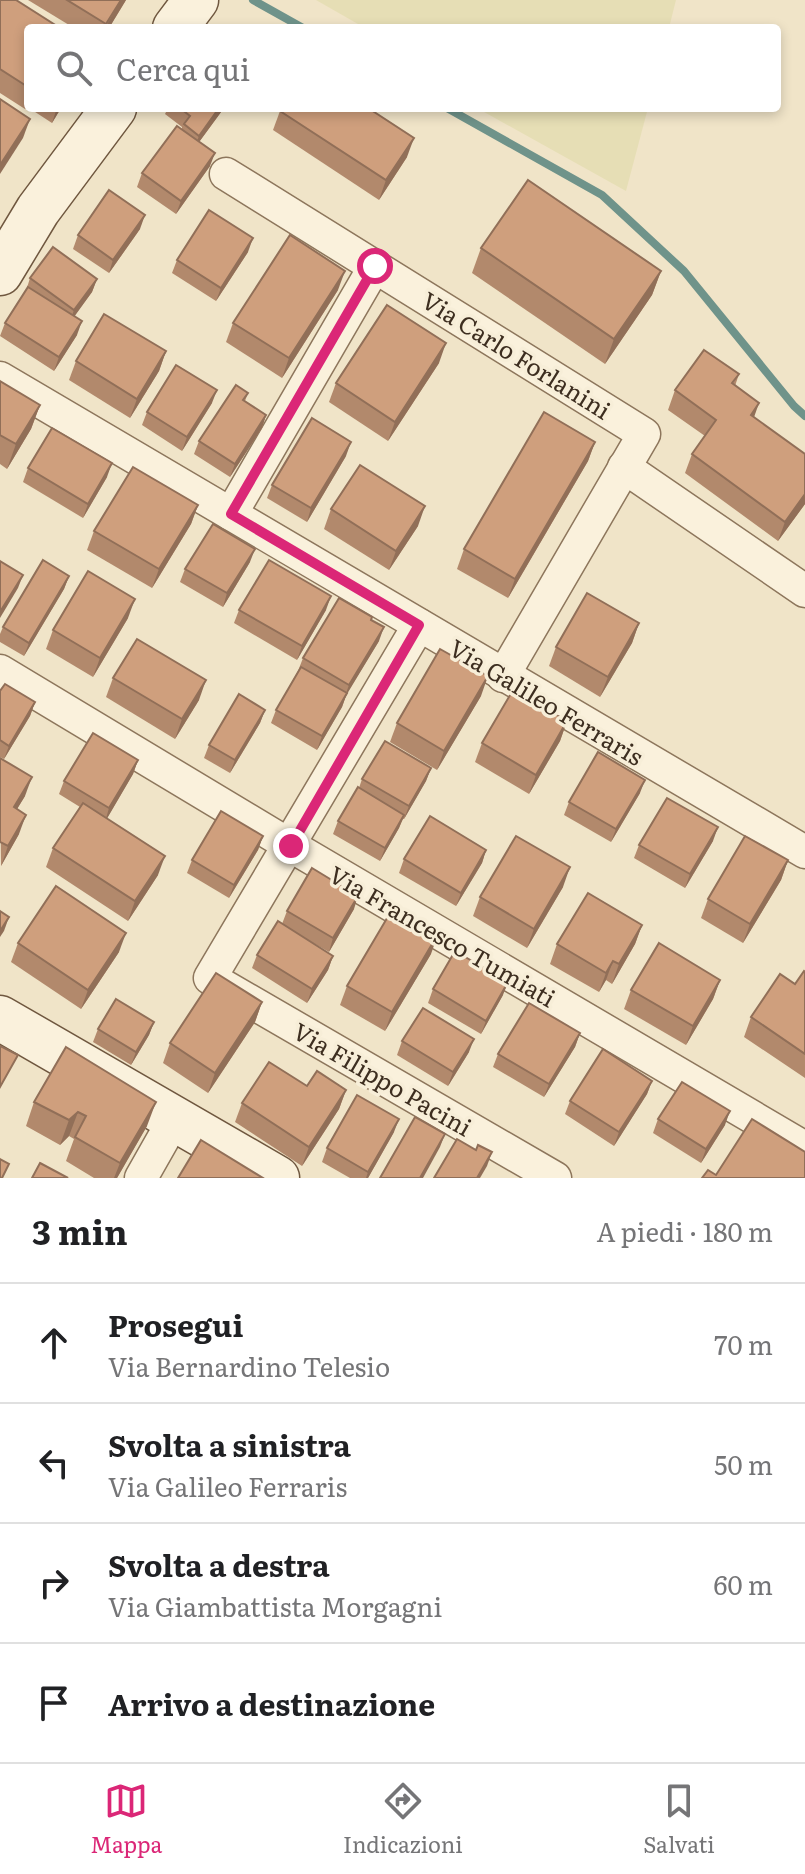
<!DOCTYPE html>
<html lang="it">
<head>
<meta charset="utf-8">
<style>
	:root { --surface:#fff; --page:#f2f2f2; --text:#202124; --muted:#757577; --line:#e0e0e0; --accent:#db2777 }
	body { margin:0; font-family:Literata,serif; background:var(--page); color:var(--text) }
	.stop { position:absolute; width:24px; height:24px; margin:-18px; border:6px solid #db2777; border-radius:50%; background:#fff }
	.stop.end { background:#db2777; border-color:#fff; box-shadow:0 2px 8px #0008 }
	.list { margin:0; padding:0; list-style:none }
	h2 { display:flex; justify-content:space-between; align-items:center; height:104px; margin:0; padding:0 32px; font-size:34px }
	h2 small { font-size:26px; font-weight:400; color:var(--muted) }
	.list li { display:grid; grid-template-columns:52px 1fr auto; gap:24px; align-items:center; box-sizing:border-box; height:120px; padding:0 32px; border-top:2px solid var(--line) }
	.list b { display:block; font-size:30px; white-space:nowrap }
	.list p { margin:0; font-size:26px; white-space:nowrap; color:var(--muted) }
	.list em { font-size:26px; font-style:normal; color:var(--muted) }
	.icon { flex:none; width:44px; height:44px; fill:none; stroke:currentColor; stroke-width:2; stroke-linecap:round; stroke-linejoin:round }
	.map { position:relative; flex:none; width:805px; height:1178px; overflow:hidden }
	.search { position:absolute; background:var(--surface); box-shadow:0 4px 12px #0003; left:24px; right:24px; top:24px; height:88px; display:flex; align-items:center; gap:20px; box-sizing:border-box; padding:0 28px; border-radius:8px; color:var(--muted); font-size:30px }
	.sheet { height:584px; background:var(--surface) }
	nav { display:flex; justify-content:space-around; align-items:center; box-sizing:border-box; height:112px; border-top:2px solid var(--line); background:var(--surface); font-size:22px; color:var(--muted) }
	nav a { display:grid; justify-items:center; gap:4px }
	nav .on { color:var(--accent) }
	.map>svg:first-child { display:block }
	.farmland { fill:#e6deb5 }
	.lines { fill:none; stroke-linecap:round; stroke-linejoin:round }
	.stream { stroke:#6f938a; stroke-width:8 }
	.street-casing { stroke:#8d765c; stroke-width:35 }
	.secondary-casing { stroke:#6f573f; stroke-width:47 }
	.street { stroke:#faf1dc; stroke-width:32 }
	.secondary { stroke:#faf1dc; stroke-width:44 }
	.wall { fill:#b2896c }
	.shaded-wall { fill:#916f58 }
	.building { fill:#cf9f7d; stroke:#916f58; stroke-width:2 }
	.route { stroke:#db2777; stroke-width:10 }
	.labels { text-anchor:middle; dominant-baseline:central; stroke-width:7; stroke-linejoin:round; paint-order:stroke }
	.street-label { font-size:24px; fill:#3d2e20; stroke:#f7eed8 }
</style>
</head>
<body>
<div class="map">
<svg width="805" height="1178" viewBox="0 0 805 1178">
	<rect width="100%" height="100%" fill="#f0e4c8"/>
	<g class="farmland">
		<path d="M316 0H676L669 28H365Z"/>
		<path d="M477 108H648L626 191Z"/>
	</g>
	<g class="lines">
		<g class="stream">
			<path d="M253 0 303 28"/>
			<path d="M447 108 602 195 684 271 794 406 805 416"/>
		</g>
		<defs>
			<g id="street">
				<path d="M226 174 644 434 503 676"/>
				<path d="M0 378 805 852"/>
				<path d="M624 467 805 591"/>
				<path d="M231 514 375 266"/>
				<path d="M419 625 210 978 555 1178"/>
				<path d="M0 671 291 846 805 1148"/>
				<path d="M141 1178 175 1118"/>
			</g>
			<g id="secondary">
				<path d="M175 28 196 0"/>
				<path d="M0 273 38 210 114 108"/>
				<path d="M0 1018 277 1178"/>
			</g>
		</defs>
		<use href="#street" class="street-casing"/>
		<use href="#secondary" class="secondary-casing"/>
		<use href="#street" class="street"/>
		<use href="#secondary" class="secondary"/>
	</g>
	<g class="wall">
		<path d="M0 0 28 28V108L27 107 25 109 0 93Z"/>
		<path d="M28 0H126L109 28H74Z"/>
		<path d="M29 108H61L52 123Z"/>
		<path d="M168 108H224L199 142 210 166 176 214 137 187 142 173 182 129V127L165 114Z"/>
		<path d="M280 111 407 157 379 200 273 130Z"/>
		<path d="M140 229 109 273 73 249 78 235Z"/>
		<path d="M481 248 661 271 652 295 605 364 472 273Z"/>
		<path d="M248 252 216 301 172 273 177 260Z"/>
		<path d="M30 278 97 279 92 292 74 316 77 335 54 371 0 336 5 323 26 291Z"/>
		<path d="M338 290 282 378 226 342 233 323Z"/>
		<path d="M166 351 159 371 130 418 69 380 76 361Z"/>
		<path d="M439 363 388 441 329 402 336 383Z"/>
		<path d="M739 374 735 386 805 504 778 541 685 473 692 454 705 436 668 410 675 390Z"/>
		<path d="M0 381 40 405 31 429 7 469 0 464Z"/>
		<path d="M248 393 245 401 266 415 262 428 230 477 194 454 199 441Z"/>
		<path d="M212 403 182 451 142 425 147 412Z"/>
		<path d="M595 442 588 461 508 598 457 569 464 549Z"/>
		<path d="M346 456 307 522 267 498 272 485Z"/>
		<path d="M28 468 107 477 83 518 23 482Z"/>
		<path d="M198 505 191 524 152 588 87 550 94 531Z"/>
		<path d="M331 509 418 526 389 570 324 529Z"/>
		<path d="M250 562 223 607 180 582 185 569Z"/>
		<path d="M69 576 64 589 24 656 0 642V634L3 627Z"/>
		<path d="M239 610H326L297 660 234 623Z"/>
		<path d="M128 618 93 677 46 649 53 630Z"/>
		<path d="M371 620 379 641 347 693 342 707 317 750 271 723 276 710 298 671 303 658Z"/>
		<path d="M639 623 632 643 600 697 549 666 556 647Z"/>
		<path d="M113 678 199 700 175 739 106 697Z"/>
		<path d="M0 691 35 702 30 716 4 759 0 757Z"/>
		<path d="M481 696 437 770 390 742 397 723Z"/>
		<path d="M265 710 260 723 230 773 204 758 209 745Z"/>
		<path d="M567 721 560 741 529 794 475 762 482 743Z"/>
		<path d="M0 758 25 796 17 809 19 834 1 866Z"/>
		<path d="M138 760 133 774 107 818 158 875 128 921 46 867 53 848 80 807 59 794 64 781Z"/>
		<path d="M431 768 426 781 404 819H403L399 828 380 861 333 834 338 821 359 788 362 779Z"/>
		<path d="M640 793 611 842 564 815 569 802Z"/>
		<path d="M263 836 258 850 229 898 187 873 192 860Z"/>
		<path d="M713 841 685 888 634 858 639 845Z"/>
		<path d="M486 850 482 863 456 906 399 873 404 859Z"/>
		<path d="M788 860 781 880 743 943 701 918 708 899Z"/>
		<path d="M563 887 527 948 473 916 480 897Z"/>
		<path d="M354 909 329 952 301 936 333 956 328 970 307 1003 252 968 257 955 282 924 287 911Z"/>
		<path d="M642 925 635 944 612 984 606 980 599 992 550 964 557 944Z"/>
		<path d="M18 943 119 952 81 1009 11 962Z"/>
		<path d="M431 954 385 1031 340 1005 347 986Z"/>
		<path d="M805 972V1078L744 1037 751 1017 795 984Z"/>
		<path d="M720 980 713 999 686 1045 624 1009 631 990Z"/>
		<path d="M433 989 503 995 481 1034 428 1003Z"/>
		<path d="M262 1002 255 1022 208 1093 163 1063 170 1043Z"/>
		<path d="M154 1022 149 1035 131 1065 93 1042 98 1029Z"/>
		<path d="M580 1033 575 1047 544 1097 493 1067 498 1054Z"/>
		<path d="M402 1041 469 1052 448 1086 397 1055Z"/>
		<path d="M652 1081 647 1094 614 1146 565 1114 570 1101Z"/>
		<path d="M307 1086 346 1090 339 1109 302 1166 235 1122 242 1103Z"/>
		<path d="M34 1102 147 1126 117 1178H94L66 1161 74 1139 69 1136 60 1145 26 1126Z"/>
		<path d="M658 1119 725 1125 701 1163 653 1133Z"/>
		<path d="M394 1132 368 1178H350L322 1162 327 1148Z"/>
	</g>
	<g class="shaded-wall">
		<path d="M121 0H126L109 28H105Z"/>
		<path d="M57 108H61L52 123Z"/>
		<path d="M219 108H224L194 149 199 136Z"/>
		<path d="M30 119 23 138 0 174V165Z"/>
		<path d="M414 138 407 157 379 200 386 180Z"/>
		<path d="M215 153 210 166 176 214 181 201Z"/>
		<path d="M145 215 140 229 109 273 113 260Z"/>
		<path d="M253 238 248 252 216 301 221 288Z"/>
		<path d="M345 271 338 290 282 378 289 358Z"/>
		<path d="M661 271 652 295 605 364 614 339Z"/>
		<path d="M97 279 92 292 69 324 74 310Z"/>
		<path d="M82 321 77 335 54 371 59 357Z"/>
		<path d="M446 343 439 363 388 441 395 422Z"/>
		<path d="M166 351 159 371 130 418 137 399Z"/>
		<path d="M217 390 212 403 182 451 187 437Z"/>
		<path d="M759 403 752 423 751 415Z"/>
		<path d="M40 405 31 429 7 469 16 444Z"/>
		<path d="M266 415 262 428 230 477 235 464Z"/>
		<path d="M351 442 346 456 307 522 311 508Z"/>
		<path d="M595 442 588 461 508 598 515 579Z"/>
		<path d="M112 463 107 477 83 518 88 504Z"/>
		<path d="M805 494V504L778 541 785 522Z"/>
		<path d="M198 505 191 524 152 588 159 569Z"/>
		<path d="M425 506 418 526 389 570 396 551Z"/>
		<path d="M255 549 250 562 223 607 227 593Z"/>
		<path d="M23 575 18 588 0 618V612Z"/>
		<path d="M69 576 64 589 24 656 29 643Z"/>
		<path d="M331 596 326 610 297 660 302 646Z"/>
		<path d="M135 599 128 618 93 677 100 658Z"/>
		<path d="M639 623 632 643 600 697 608 677Z"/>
		<path d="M384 627 379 641 344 699 349 685Z"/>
		<path d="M488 676 481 696 437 770 444 751Z"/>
		<path d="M206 680 199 700 175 739 182 719Z"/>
		<path d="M347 693 342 707 317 750 322 736Z"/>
		<path d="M35 702 30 716 4 759 9 746Z"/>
		<path d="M265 710 260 723 230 773 235 760Z"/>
		<path d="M567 721 560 741 529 794 536 775Z"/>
		<path d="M138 760 133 774 105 822 109 808Z"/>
		<path d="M431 768 426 781 404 819 409 806Z"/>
		<path d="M32 777 25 796 6 827 14 807Z"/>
		<path d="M645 780 640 793 611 842 616 829Z"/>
		<path d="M26 815 19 834 1 866 8 846Z"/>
		<path d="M404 815 399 828 380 861 385 848Z"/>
		<path d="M718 827 713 841 685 888 690 874Z"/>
		<path d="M263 836 258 850 229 898 234 885Z"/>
		<path d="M486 850 482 863 456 906 461 893Z"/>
		<path d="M165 856 158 875 128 921 135 901Z"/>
		<path d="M788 860 781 880 743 943 750 924Z"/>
		<path d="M570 867 563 887 527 948 534 929Z"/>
		<path d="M358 896 354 909 329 952 333 938Z"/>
		<path d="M9 917 4 931 0 937V931Z"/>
		<path d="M642 925 635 944 612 984 619 964Z"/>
		<path d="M126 933 119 952 81 1009 88 990Z"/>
		<path d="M438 934 431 954 385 1031 392 1012Z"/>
		<path d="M333 956 328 970 307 1003 312 989Z"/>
		<path d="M613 961 606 980 599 992 606 973Z"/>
		<path d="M720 980 713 999 686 1045 693 1026Z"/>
		<path d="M508 982 503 995 481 1034 486 1021Z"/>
		<path d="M262 1002 255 1022 208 1093 215 1073Z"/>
		<path d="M154 1022 149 1035 131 1065 136 1052Z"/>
		<path d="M580 1033 575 1047 544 1097 549 1084Z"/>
		<path d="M474 1039 469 1052 448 1086 453 1072Z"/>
		<path d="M652 1081 647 1094 614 1146 619 1132Z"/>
		<path d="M346 1090 339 1109 302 1166 309 1147Z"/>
		<path d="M156 1102 147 1126 117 1178H114L120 1163Z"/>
		<path d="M730 1111 725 1125 701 1163 706 1149Z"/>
		<path d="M78 1112 69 1136 60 1145 69 1120Z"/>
		<path d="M399 1119 394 1132 368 1178H366L368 1172Z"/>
		<path d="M445 1134 440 1147 423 1178H420Z"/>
		<path d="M492 1152 487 1166 480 1178H477Z"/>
	</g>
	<g class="building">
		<path d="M0 0H16L60 28H28V87L0 69Z"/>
		<path d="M67 0H121L106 24Z"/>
		<path d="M0 99 30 119 0 165Z"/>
		<path d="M180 108H219L199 136 184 124 190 116Z"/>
		<path d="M282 108H368L414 138 386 180 280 111Z"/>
		<path d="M177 126 215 153 181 201 142 173Z"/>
		<path d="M528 180 661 271 614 339 481 248Z"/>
		<path d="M109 190 145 215 113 260 78 235Z"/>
		<path d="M209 210 253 238 221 288 177 260Z"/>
		<path d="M290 235 345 271 289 358 233 323Z"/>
		<path d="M53 247 97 279 74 310 30 278Z"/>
		<path d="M28 287 82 321 59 357 5 323Z"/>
		<path d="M387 305 446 343 395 422 336 383Z"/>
		<path d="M104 314 166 351 137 399 76 361Z"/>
		<path d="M704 350 739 374 732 383 759 403 751 415 805 454V494L785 522 692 454 716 420 675 390Z"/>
		<path d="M176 365 217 390 187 437 147 412Z"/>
		<path d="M0 381 40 405 16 444 0 435Z"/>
		<path d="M236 385 248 393 243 400 266 415 235 464 199 441Z"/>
		<path d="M544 412 595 442 515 579 464 549Z"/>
		<path d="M312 418 351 442 311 508 272 485Z"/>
		<path d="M52 428 112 463 88 504 28 468Z"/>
		<path d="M360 465 425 506 396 551 331 509Z"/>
		<path d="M133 467 198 505 159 569 94 531Z"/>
		<path d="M213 524 255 549 227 593 185 569Z"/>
		<path d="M43 560 69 576 29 643 3 627Z"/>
		<path d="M269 560 331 596 302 646 239 610Z"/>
		<path d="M0 561 23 575 0 612Z"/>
		<path d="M88 571 135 599 100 658 53 630Z"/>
		<path d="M587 593 639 623 608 677 556 647Z"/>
		<path d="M339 598 372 617 371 620 384 627 349 685 303 658Z"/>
		<path d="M137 639 206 680 182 719 113 678Z"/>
		<path d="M440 649 488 676 444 751 397 723Z"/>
		<path d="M301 667 347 693 322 736 276 710Z"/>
		<path d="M5 684 35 702 9 746 0 740V691Z"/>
		<path d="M513 690 567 721 536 775 482 743Z"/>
		<path d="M239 694 265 710 235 760 209 745Z"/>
		<path d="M93 733 138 760 109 808 64 781Z"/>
		<path d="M385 741 431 768 409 806 362 779Z"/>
		<path d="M598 752 645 780 616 829 569 802Z"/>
		<path d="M0 758 32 777 14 807 26 815 8 846 0 842Z"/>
		<path d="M358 787 404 815 385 848 338 821Z"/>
		<path d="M667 798 718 827 690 874 639 845Z"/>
		<path d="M83 803 165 856 135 901 53 848Z"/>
		<path d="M221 811 263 836 234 885 192 860Z"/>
		<path d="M430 816 486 850 461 893 404 859Z"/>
		<path d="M516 836 570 867 534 929 480 897Z"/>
		<path d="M745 836 788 860 750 924 708 899Z"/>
		<path d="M312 868 358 896 333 938 287 911Z"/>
		<path d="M56 886 126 933 88 990 18 943Z"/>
		<path d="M588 893 642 925 619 964 613 961 606 973 557 944Z"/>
		<path d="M393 908 438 934 392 1012 347 986Z"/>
		<path d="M0 911 9 917 0 931Z"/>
		<path d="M278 921 333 956 312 989 257 955Z"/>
		<path d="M659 943 720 980 693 1026 631 990Z"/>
		<path d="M455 951 508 982 486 1021 433 989Z"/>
		<path d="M804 971 805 972V1054L751 1017 780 974 795 984Z"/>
		<path d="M216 973 262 1002 215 1073 170 1043Z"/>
		<path d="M116 999 154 1022 136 1052 98 1029Z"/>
		<path d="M529 1003 580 1033 549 1084 498 1054Z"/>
		<path d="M423 1008 474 1039 453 1072 402 1041Z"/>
		<path d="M0 1046 18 1055 0 1087Z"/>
		<path d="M66 1047 156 1102 120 1163 75 1137 86 1116 78 1112 69 1120 34 1102Z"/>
		<path d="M603 1049 652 1081 619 1132 570 1101Z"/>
		<path d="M269 1062 307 1086 317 1071 346 1090 309 1147 242 1103Z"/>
		<path d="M682 1082 730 1111 706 1149 658 1119Z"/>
		<path d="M357 1095 399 1119 368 1172 327 1148Z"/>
		<path d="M415 1117 445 1134 420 1178H380Z"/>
		<path d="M752 1119 805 1152V1178H702L708 1170 716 1175Z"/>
		<path d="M457 1139 476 1150 478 1145 492 1152 477 1178H434Z"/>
		<path d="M201 1140 263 1178H178Z"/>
		<path d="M0 1159 9 1164 2 1178H0Z"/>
		<path d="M40 1163 68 1178H32Z"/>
	</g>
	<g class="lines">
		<path class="route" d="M291 846 419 625 231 514 375 266"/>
	</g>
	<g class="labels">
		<g class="street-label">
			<text transform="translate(517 354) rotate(32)">Via Carlo Forlanini</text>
			<text transform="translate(547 701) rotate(31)">Via Galileo Ferraris</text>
			<text transform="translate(443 935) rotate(30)">Via Francesco Tumiati</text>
			<text transform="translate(383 1078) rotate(30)">Via Filippo Pacini</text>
		</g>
	</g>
</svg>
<div class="stop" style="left:375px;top:266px"></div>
<div class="stop end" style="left:291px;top:846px"></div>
<div class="search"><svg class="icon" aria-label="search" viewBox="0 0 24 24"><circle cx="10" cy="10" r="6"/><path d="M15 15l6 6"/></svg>Cerca qui</div>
</div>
<section class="sheet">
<h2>3 min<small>A piedi · 180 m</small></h2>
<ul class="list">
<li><svg class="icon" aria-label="ahead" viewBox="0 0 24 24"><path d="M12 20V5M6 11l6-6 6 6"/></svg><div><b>Prosegui</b><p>Via Bernardino Telesio</p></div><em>70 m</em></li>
<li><svg class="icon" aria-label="left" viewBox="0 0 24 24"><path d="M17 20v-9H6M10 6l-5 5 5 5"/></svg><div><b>Svolta a sinistra</b><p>Via Galileo Ferraris</p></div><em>50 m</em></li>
<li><svg class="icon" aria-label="right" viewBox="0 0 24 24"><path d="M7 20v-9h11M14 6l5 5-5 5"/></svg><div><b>Svolta a destra</b><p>Via Giambattista Morgagni</p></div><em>60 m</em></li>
<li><svg class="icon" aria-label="arrive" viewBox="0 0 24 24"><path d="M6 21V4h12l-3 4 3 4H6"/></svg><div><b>Arrivo a destinazione</b></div></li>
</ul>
</section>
<nav>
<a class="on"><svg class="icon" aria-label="map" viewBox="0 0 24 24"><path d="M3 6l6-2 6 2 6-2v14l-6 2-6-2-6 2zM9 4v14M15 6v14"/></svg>Mappa</a>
<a><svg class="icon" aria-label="directions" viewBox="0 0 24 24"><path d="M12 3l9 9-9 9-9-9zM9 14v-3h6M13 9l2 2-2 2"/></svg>Indicazioni</a>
<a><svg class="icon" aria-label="saved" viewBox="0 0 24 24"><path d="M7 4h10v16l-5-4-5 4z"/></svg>Salvati</a>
</nav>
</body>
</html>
